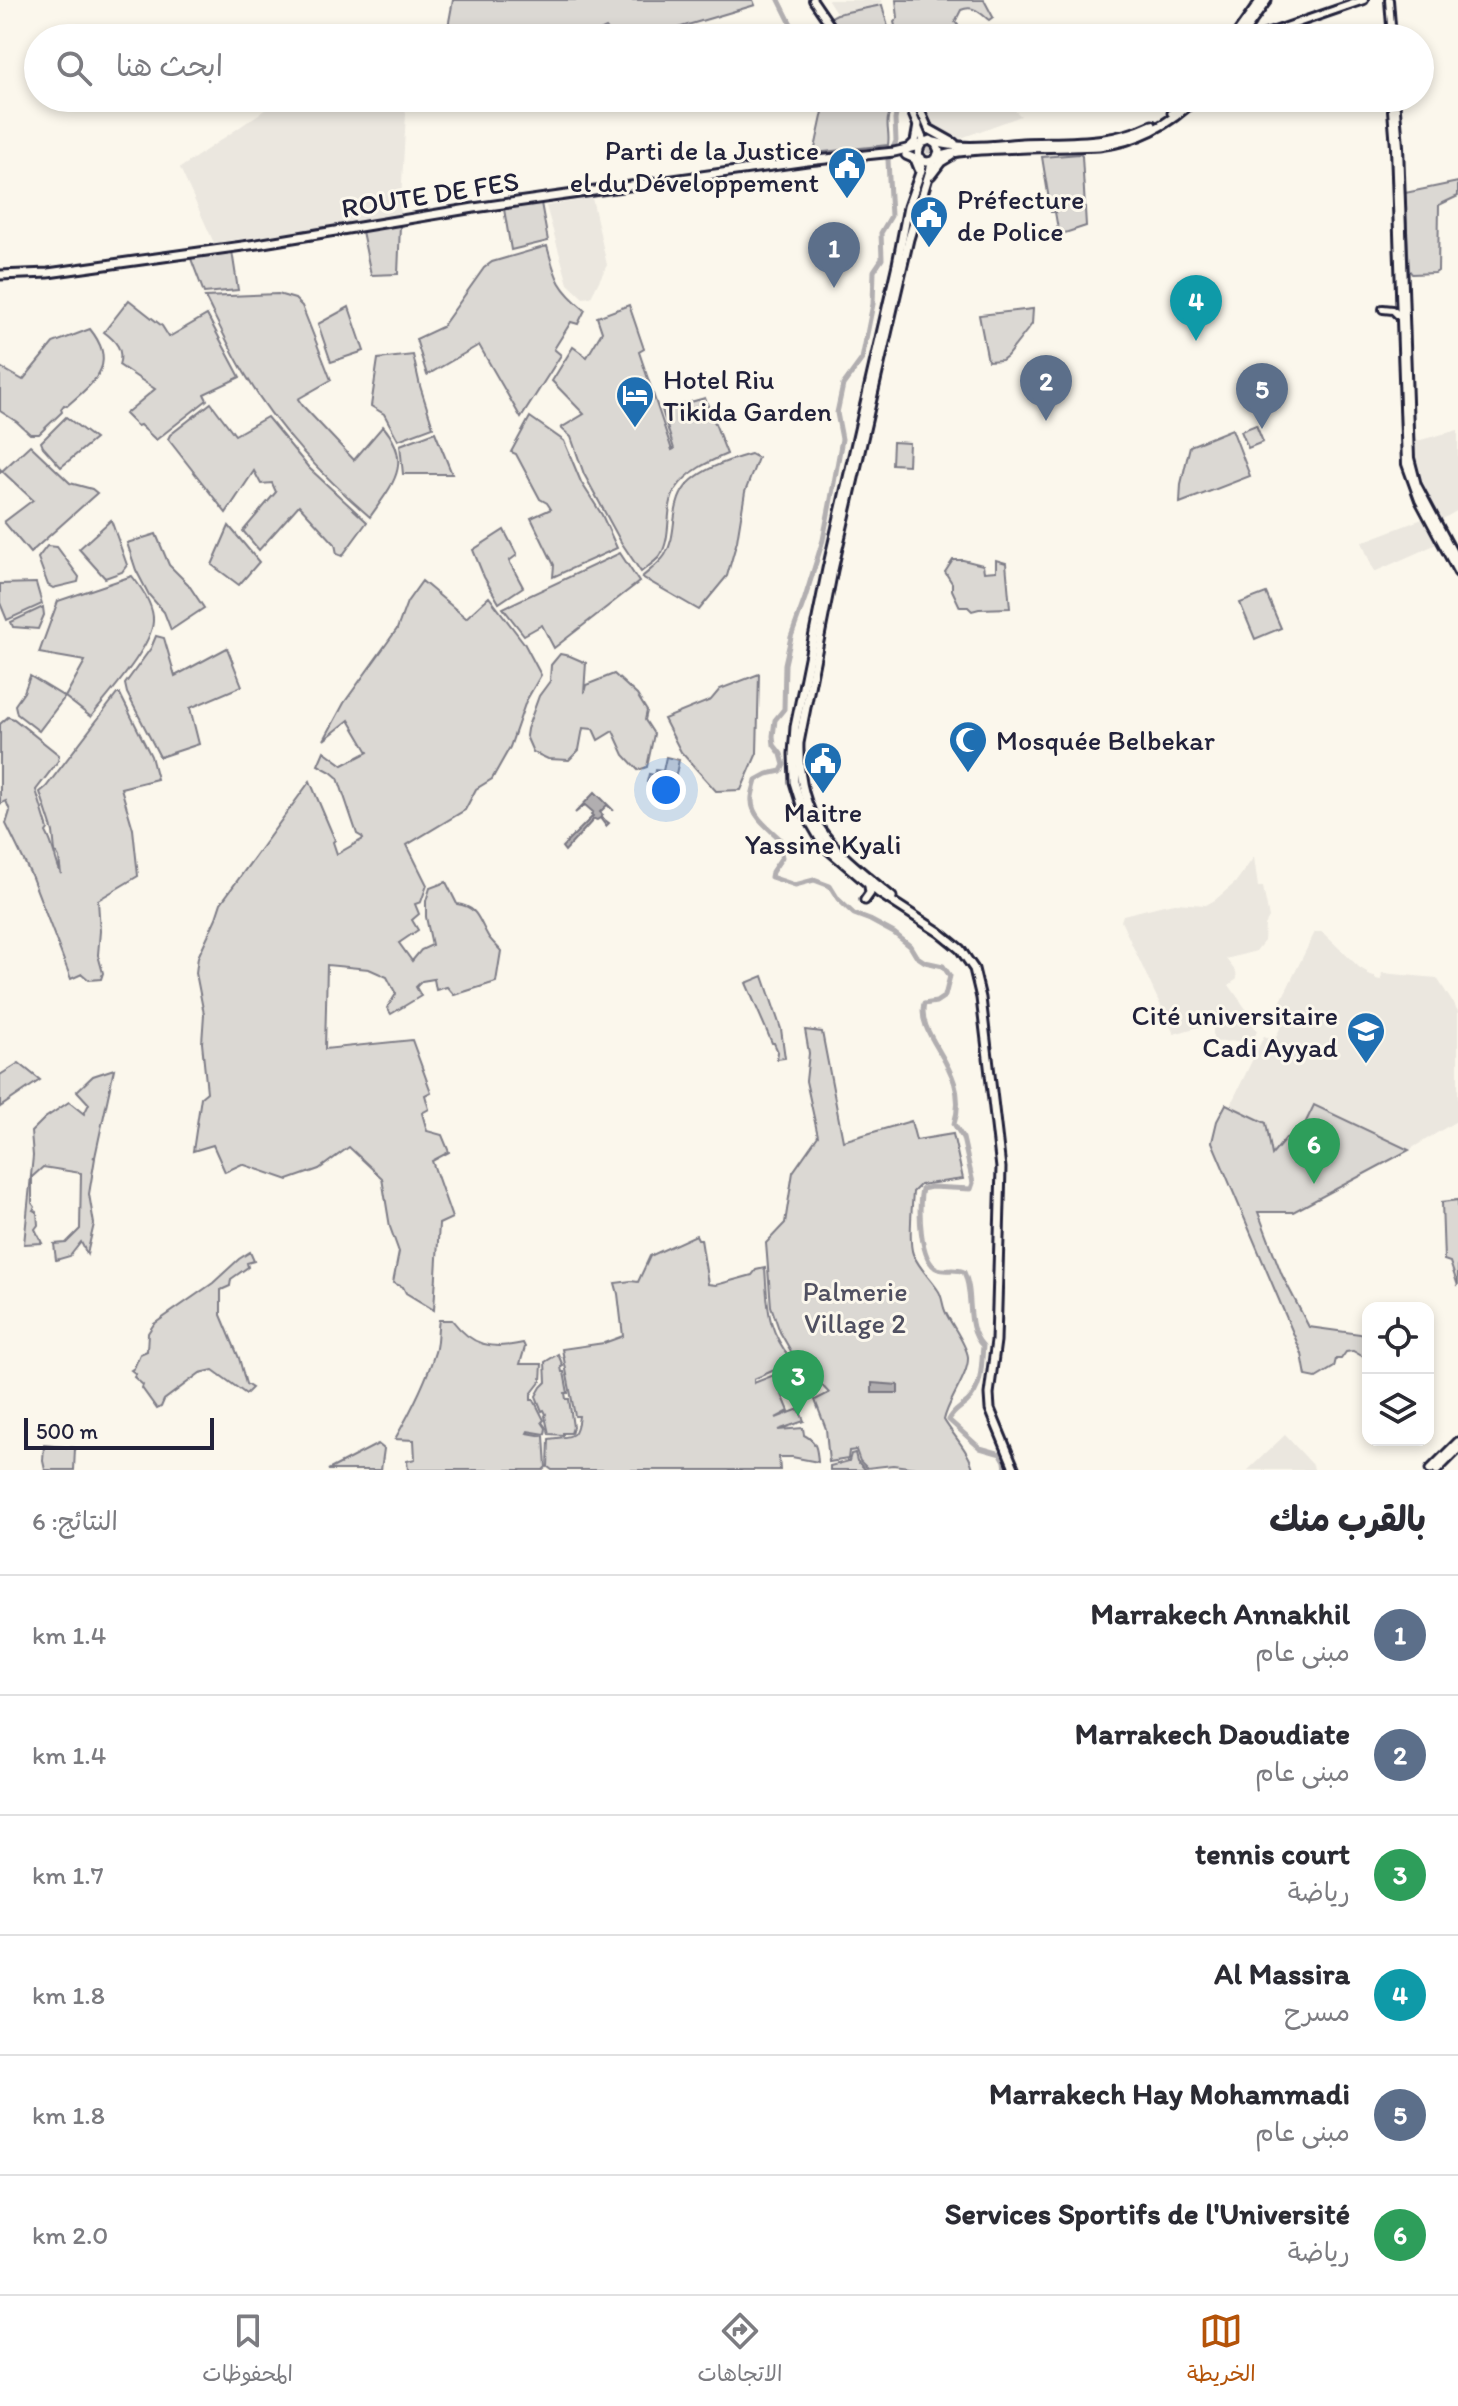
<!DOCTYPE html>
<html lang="ar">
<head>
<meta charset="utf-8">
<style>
	:root { --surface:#fff; --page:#f7f7f7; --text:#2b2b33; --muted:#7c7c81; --line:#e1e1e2; --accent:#b45309 }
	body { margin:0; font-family:Itim,"Playpen Sans Arabic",sans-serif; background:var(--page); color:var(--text); direction:rtl }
	.controls { position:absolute; right:24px; bottom:24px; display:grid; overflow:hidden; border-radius:16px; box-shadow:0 4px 12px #0003 }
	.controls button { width:72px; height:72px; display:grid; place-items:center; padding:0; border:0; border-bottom:2px solid var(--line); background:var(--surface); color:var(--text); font:40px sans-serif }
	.scale { position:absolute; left:24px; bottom:20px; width:190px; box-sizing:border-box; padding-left:8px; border:4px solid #22223b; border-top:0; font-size:22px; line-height:28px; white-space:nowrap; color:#22223b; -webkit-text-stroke:6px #fbf7ec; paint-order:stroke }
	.you { position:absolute; left:666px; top:790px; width:28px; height:28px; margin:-20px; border:6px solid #fff; border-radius:50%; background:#1a73e8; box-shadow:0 0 0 12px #1a73e833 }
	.badge { display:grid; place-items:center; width:52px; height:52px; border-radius:50%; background:var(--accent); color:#fff; font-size:26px; font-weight:700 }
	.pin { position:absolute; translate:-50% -66px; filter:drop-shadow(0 2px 4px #0008) }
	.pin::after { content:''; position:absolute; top:42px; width:28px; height:24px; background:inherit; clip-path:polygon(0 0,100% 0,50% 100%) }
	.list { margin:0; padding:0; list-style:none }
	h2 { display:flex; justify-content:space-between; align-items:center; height:104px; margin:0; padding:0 32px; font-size:34px }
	h2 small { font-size:26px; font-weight:400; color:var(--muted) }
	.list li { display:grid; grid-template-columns:52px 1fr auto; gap:24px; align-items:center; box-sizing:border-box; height:120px; padding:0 32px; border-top:2px solid var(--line) }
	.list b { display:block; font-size:30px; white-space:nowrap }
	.list p { margin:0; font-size:26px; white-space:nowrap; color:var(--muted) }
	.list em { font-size:26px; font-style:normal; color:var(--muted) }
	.icon { flex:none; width:44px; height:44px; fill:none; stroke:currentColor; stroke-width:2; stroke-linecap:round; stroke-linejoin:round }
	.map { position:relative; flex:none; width:1458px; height:1470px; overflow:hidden; direction:ltr }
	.search { position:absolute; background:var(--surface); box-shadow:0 4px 12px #0003; left:24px; right:24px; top:24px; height:88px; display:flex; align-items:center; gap:20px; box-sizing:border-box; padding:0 28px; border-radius:44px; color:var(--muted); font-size:30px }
	.sheet { height:824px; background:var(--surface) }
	nav { display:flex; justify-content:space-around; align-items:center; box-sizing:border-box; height:112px; border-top:2px solid var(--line); background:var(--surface); font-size:22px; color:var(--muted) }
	nav a { display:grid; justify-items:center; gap:4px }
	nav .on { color:var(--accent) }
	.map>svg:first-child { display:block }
	.built { fill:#ebe7df }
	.green { fill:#dbd8d3; stroke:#7e7d87; stroke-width:2 }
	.water { fill:#b1aeb0; stroke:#787681; stroke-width:2 }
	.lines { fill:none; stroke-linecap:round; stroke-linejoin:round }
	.river { stroke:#b1aeb0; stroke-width:5 }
	.secondary-tunnel { stroke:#d0ccc9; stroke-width:6; stroke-dasharray:6 3; stroke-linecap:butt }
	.secondary-casing { stroke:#22223b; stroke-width:12 }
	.primary-casing { stroke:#22223b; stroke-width:13 }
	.secondary { stroke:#fbf7ec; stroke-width:6 }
	.primary { stroke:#fbf7ec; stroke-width:7 }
	.labels { text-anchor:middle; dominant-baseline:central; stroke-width:6; stroke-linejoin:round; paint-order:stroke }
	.poi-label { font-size:28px; fill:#22223b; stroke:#fbf7ec; text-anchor:start }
	.street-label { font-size:28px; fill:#22223b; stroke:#fbf7ec }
	.park-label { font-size:28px; fill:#505061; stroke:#fbf7ec }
</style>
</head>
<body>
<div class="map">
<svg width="1458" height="1470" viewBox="0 0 1458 1470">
	<rect width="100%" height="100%" fill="#fbf7ec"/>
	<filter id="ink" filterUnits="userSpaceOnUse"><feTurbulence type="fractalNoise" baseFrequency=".0125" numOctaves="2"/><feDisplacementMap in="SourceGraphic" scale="16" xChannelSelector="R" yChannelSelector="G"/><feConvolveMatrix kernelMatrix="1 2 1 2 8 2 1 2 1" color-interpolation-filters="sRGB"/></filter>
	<g filter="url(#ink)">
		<g class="built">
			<path d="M828 0H881L882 5 837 14Z"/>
			<path d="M282 98H401L406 114 400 216 214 243 180 168Z"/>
			<path d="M918 98H1001L1021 116 953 141 932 129Z"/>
			<path d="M592 198 607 265 591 297 583 298 568 284 546 206Z"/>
			<path d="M1458 430V510L1441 520 1418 472 1413 442Z"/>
			<path d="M1425 518 1439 543 1374 572 1362 542Z"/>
			<path d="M1254 857 1258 887H1263L1269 918 1265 925 1264 941 1256 951 1226 959 1236 972 1237 979 1229 985 1246 1009 1253 1015 1252 1023 1257 1031 1253 1041 1213 1042V1028L1205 1025 1174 1034 1121 921 1123 915 1164 905 1175 903 1206 905 1215 900 1235 883Z"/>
			<path d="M1315 932H1322L1360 968 1367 972V975L1375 976V979L1381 980 1382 973 1437 978 1458 1011V1120L1409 1150 1314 1105 1300 1134 1272 1156 1266 1123 1230 1106 1264 1036 1274 1040 1284 1021 1274 1015Z"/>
			<path d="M1285 1435 1313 1465 1314 1470H1248Z"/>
		</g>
		<g class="green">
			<path d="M453 0H753L755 5 644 38H614L606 28 586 38H446Z"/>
			<path d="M896 0H984L993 17 989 20C979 12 973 5 961 10L955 22 958 25 942 38H898L894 22 898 18Z"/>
			<path d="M882 5 891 38H846L831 17 837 14Z"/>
			<path d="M826 98H895C893 104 890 111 888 118 886 127 890 134 888 145L814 153Z"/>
			<path d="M1080 154 1082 156 1086 226 1059 235 1055 212H1051L1042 157Z"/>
			<path d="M1458 182V196L1439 205 1438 271 1435 273 1412 274 1409 270 1405 193Z"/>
			<path d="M541 203 548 241 511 250 504 209Z"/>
			<path d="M400 225 398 274 371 275 362 231Z"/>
			<path d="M547 246C556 279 558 288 585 310L578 324 571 322 554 349 561 355 521 418 479 345 427 375 416 339 442 327 484 268 492 262Z"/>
			<path d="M232 251 238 290 204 293 190 256Z"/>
			<path d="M278 294 295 299 302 306 331 380 298 399 303 406 354 460 383 426C414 463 392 485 370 517 322 475 277 429 245 374 230 349 218 323 205 297Z"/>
			<path d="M129 300 162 326 169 337 207 315 240 377 204 394 207 400 156 440 140 425 137 426 125 414 155 389 119 365C124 350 116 341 104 332Z"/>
			<path d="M629 305 644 349 639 352 672 450 674 449 662 410 705 398 727 454C708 462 688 471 676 489 664 508 673 536 660 556 655 562 647 567 641 572L621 542 584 474 571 437 561 428 584 414 552 381 573 347 587 357 602 332 597 317Z"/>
			<path d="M349 307 364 351 331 362 318 324Z"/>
			<path d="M1033 309 1032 324 1007 356 1002 360 988 361 979 315Z"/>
			<path d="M90 329C119 365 94 382 67 406L64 405 61 409 62 412 39 434H30L17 422 0 411V367L23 380 53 343Z"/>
			<path d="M413 355 420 386 433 427 398 440 384 414 371 406 378 359Z"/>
			<path d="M211 403 235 435 267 417 309 468 367 522 342 556 337 554 335 544 299 505 259 550 243 531 276 492 272 483 261 484 254 471 226 513 168 439 170 435Z"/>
			<path d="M66 417 95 439 61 467 43 447 41 442Z"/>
			<path d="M530 417 564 441 581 482 602 515 617 548 553 577 554 565 531 518 551 509 547 503 540 499 516 454 511 452Z"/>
			<path d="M1256 425 1263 442 1248 448 1241 431Z"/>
			<path d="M1232 429 1250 476 1180 503 1181 484 1190 446Z"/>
			<path d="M435 432 452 474H403L400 445Z"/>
			<path d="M893 442 909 443 908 465 892 464Z"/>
			<path d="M30 445 70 483 92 489 97 493 30 553 4 522 33 500 2 471 0 472V469L2 471Z"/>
			<path d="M751 454 758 458 745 492 737 541 727 576 699 610 642 577C650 570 660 563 665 555 677 536 671 513 681 494 692 471 729 460 751 454Z"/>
			<path d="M111 520 127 565 122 572 105 578 79 549Z"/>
			<path d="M229 526 259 562 239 585 212 565Z"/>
			<path d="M504 530 517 555 509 561 523 587 499 603 484 577 473 550Z"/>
			<path d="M156 534 169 565 188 584 204 608 171 630 164 612 149 595 136 570 127 543Z"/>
			<path d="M47 546 57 547 79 577 78 582 53 588 48 585 38 558Z"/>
			<path d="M620 553 639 582 554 648 542 625 524 635 503 608Z"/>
			<path d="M953 560H963L983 565 984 572 996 571V560L1006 563 1010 608 979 609 972 611 968 607H960L952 590V583L945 572Z"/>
			<path d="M132 576C140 586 154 606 153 621 152 647 108 695 91 717L65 697 39 731 17 714 15 705 24 692 30 676 65 697 85 661 39 653 58 601Z"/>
			<path d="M422 581 466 618 489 597 524 643 541 675 526 701 510 747 492 779 476 789 465 810 407 845 427 885 421 902 415 904 419 914 412 920 418 930 399 943 412 961 421 950 432 945 426 917V901L430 888 446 882 457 904C478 907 478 919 488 936 491 941 497 946 501 951L496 982 454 995 447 987 436 990 434 979 422 981 416 987 421 996 391 1014 387 1008 396 994 387 977 369 969 327 965 325 1049 412 1040 431 1092 425 1095 429 1109 422 1113 427 1131 442 1135 449 1152 432 1161 452 1218 439 1224 434 1310 406 1293 403 1287 393 1283 399 1252 390 1227 382 1178 349 1147 319 1169 288 1180 242 1164 225 1172 213 1145 193 1151 201 1097 207 1092 202 1043 204 1014 196 973 198 957 216 918 221 903 310 781 335 840 333 842 337 854 363 839 362 837 357 834 338 778 331 772 318 765 324 751 343 765 368 752 349 720 324 740 344 703 397 629 407 602Z"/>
			<path d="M36 583 42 604 7 620 0 603V584Z"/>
			<path d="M1266 593 1281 628 1255 639 1240 603Z"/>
			<path d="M43 607 44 615 38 629 13 627 11 622Z"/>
			<path d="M156 636 164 638 175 676 227 648 242 686 190 708 199 744 160 757 127 693 125 684 151 648Z"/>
			<path d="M560 654 570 656 586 663 584 693 586 685 614 674 637 695 647 711 645 720 654 734 647 767 638 770 624 755 613 731 598 740 593 729 583 728 579 750 569 760 548 759 533 752 526 736 527 729 539 696 550 681 551 665Z"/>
			<path d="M759 674 757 753 741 790 716 791 681 752 664 719 711 700 720 689Z"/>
			<path d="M117 694H120L151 756 157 779 121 788 133 829 138 876 98 900 100 931 98 955 103 973 101 979 89 980 82 974 71 979 31 875 6 824 10 811 6 801 0 804V724L8 717 14 719 59 755 58 761 36 790 48 829 46 832C54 846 55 860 61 874L59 858 55 851 53 832 40 792 46 787Z"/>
			<path d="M666 757 679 760 673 788 653 784V779L652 783 647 782 649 774 655 775 656 770 663 771Z"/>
			<path d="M763 976 781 1029 785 1058 777 1059 778 1052 774 1043H772L746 983Z"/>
			<path d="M805 1030 822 1032 843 1141 911 1121 916 1140 953 1134 963 1179 920 1185 913 1192C912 1207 908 1242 913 1254 919 1268 930 1278 938 1290 943 1297 942 1306 946 1313 951 1324 967 1345 968 1357 969 1375 948 1400 944 1420 952 1434 972 1455 973 1470H918L916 1468 893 1465 867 1468 860 1461 856 1450 849 1451 848 1459 829 1462 826 1429 815 1400 829 1393 792 1353 780 1332 771 1306 766 1243 785 1223 793 1172 818 1136 806 1081 809 1053Z"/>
			<path d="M19 1063 40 1080 0 1107V1075Z"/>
			<path d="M114 1069 95 1157H93L95 1158 89 1194 94 1224 87 1254 81 1242 70 1256 56 1260 54 1244 66 1243 80 1229 81 1173 43 1167 32 1177V1203L35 1207 33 1210 37 1212 38 1225 35 1229 42 1243 24 1244 33 1156 31 1132 45 1118 69 1102 84 1114 89 1104 77 1091 93 1076Z"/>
			<path d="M1226 1104 1266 1123 1272 1155 1286 1138 1300 1134 1314 1105 1409 1150 1293 1212H1258L1282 1275 1309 1327 1368 1335V1367L1367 1359 1353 1351 1346 1352 1341 1359H1336L1334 1367 1316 1378 1306 1376 1302 1354 1212 1142 1217 1121Z"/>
			<path d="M1458 1200V1286L1450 1262 1444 1260 1442 1202Z"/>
			<path d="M696 1235 698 1239H701L708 1284 716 1285 752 1275 756 1270 765 1268C768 1309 766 1328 793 1362L754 1379V1383L774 1375 789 1411 776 1418 799 1409 804 1421 778 1430 803 1428 804 1435C816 1441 817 1448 818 1462L792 1457H779L780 1470H552L548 1467 549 1439C570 1435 576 1442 579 1416H575L562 1349 604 1343 623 1336 618 1294 615 1283 631 1281 638 1282 650 1256Z"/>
			<path d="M250 1252 254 1261 247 1263 248 1267 231 1279 230 1286 221 1290V1315L239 1358 246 1384 252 1388 246 1394 213 1370 200 1373 164 1400 161 1407 157 1409 142 1388 143 1385 134 1377 136 1374 131 1370 134 1368 140 1354 147 1351 148 1333 154 1324 213 1283 239 1259Z"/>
			<path d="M439 1320H452C472 1346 491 1350 523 1343L525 1347 520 1364H542L541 1381 531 1394V1400H534L544 1420 542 1422 546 1428 545 1434 528 1431 527 1433 544 1436 546 1467 543 1470H408L407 1461 415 1459 414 1440 395 1439C411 1411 426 1382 435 1352 438 1343 437 1330 439 1320Z"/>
			<path d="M558 1354 563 1366 561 1367 562 1372H564L568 1393H565L566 1399H569L573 1427 571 1433H563V1435L549 1434 545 1416 546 1414 544 1410 542 1411 536 1396 541 1387 546 1382 545 1362Z"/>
			<path d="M378 1444 384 1449 381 1470H328Z"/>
			<path d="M44 1445 75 1448 74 1470H45L43 1461Z"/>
			<path d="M855 1453 857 1461 866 1470H830V1466L849 1461 851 1454Z"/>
		</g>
		<g class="water">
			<path d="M595 792 614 811 607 805 600 812 603 815 601 817 609 823 606 826 600 818 597 820 594 819 565 851 562 847 593 816 591 814 593 812 585 805 575 813Z"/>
			<path d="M872 1383 898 1385V1393H872Z"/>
		</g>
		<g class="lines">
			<g class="river">
				<path d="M779 0 794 30 803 38"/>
				<path d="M899 98 895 120 896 141 888 160 891 216 881 233 882 259 874 271 873 304 862 359 843 385 837 413 842 439 831 499 823 540 805 598 791 637 785 664 784 709 775 720 773 736 774 745 781 754 784 765 781 771 767 774 756 780C755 786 751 795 752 801 752 817 770 829 780 839L779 845 782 857 772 872 771 877 795 885 814 880 830 886 838 899 854 914 870 920 894 933 910 946 916 956 925 962 943 966 950 976 945 996 936 1002 924 1004C915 1038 972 1070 954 1124L963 1138 973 1183 971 1189 931 1187 922 1189C918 1206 919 1262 938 1269 946 1272 955 1268 964 1272 975 1294 964 1327 983 1346 981 1366 983 1387 967 1402 959 1409 953 1411 949 1420L980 1448 1001 1454 1005 1461 1006 1470"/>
			</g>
			<path class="secondary-tunnel" d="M927 130 930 145 928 166"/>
			<defs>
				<g id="secondary">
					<path d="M813 0 839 38"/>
					<path d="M1389 0 1392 38"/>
					<path d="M1254 38 1364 0"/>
					<path d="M906 98 924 142"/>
					<path d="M915 98 929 130"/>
					<path d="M1391 98 1395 147 1406 464 1419 500 1458 573"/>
					<path d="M1395 98 1399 146 1410 458 1417 485 1458 562"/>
					<path d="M1383 309 1393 310 1400 317"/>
				</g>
				<g id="primary">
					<path d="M1234 38 1261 0"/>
					<path d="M1240 38 1267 0"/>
					<path d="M1256 38 1257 37"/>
					<path d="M1172 113 1189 98"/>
					<path d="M929 129 954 143"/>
					<path d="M935 142C962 150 995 145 1022 143 1066 141 1111 145 1152 125"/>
					<path d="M909 148 915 142 918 125"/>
					<path d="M906 155 915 159 919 169"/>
					<path d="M921 158V170L908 207 897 264 827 569 795 727 793 754 794 782 802 808 824 846 879 893 939 932 960 949 974 969 981 998 1001 1168 996 1341 989 1394 990 1409 1015 1470"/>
					<path d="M936 159 939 151 936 144 930 140 922 143C917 150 916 160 927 162 933 162 934 160 939 157 948 153 959 152 969 151 1012 147 1056 148 1099 146 1136 142 1170 125 1196 98"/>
					<path d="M931 175 941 162 951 156"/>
					<path d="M0 275 48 273 257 244 474 208 807 161 894 152 919 146"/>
					<path d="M892 897C834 849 797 825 799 743L833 570 877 377 909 239 933 161"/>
					<path d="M865 900 870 893 869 886"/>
					<path d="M1430 1470 1458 1442"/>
					<path d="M1437 1470 1458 1449"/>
				</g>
			</defs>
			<use href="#secondary" class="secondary-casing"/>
			<use href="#primary" class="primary-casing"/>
			<use href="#secondary" class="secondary"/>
			<use href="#primary" class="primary"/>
		</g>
	</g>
	<defs>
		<symbol id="civic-pin" viewBox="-11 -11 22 30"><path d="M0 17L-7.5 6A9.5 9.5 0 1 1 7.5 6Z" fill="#1f6fb2" stroke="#fbf7ec"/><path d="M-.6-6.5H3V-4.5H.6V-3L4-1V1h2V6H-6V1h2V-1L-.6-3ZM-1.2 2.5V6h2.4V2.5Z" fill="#fff"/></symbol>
		<symbol id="hotel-pin" viewBox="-11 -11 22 30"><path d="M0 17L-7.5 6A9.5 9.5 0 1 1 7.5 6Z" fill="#1f6fb2" stroke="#fbf7ec"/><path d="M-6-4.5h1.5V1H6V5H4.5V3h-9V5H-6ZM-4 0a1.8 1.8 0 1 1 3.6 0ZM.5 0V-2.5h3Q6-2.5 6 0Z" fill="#fff"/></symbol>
		<symbol id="mosque-pin" viewBox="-11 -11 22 30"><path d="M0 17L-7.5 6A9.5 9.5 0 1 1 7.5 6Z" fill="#1f6fb2" stroke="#fbf7ec"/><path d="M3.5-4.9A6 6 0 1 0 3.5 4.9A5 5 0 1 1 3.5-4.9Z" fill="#fff"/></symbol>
		<symbol id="university-pin" viewBox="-11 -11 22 30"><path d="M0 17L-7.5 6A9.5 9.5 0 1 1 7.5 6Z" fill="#1f6fb2" stroke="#fbf7ec"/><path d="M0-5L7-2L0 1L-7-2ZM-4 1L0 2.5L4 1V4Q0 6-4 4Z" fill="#fff"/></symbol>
	</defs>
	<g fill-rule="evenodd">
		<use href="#civic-pin" x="825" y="144" width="44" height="60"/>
		<use href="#civic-pin" x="907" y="193" width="44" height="60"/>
		<use href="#hotel-pin" x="613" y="373" width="44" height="60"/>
		<use href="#mosque-pin" x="946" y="718" width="44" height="60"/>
		<use href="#civic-pin" x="801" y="739" width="44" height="60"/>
		<use href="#university-pin" x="1344" y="1009" width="44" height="60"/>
	</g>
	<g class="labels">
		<g class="poi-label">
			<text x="819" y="150" text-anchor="end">Parti de la Justice<tspan x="819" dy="32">el du Développement</tspan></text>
			<text x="957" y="199">Préfecture<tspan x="957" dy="32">de Police</tspan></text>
			<text x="663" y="379">Hotel Riu<tspan x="663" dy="32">Tikida Garden</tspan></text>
			<text x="996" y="740">Mosquée Belbekar</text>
			<text x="823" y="812" text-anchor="middle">Maitre<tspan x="823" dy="32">Yassine Kyali</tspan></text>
			<text x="1338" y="1015" text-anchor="end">Cité universitaire<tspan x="1338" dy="32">Cadi Ayyad</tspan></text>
		</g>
		<g class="street-label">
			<text transform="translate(430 194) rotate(-9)">ROUTE DE FES</text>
		</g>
		<g class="park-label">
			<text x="855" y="1291">Palmerie<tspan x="855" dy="32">Village 2</tspan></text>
		</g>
	</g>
</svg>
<div class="controls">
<button><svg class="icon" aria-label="locate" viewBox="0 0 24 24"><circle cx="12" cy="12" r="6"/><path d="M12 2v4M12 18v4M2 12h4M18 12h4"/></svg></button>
<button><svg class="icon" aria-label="layers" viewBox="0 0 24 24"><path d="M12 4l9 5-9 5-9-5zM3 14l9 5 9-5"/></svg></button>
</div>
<div class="scale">500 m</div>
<div class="you"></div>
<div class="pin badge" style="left:834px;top:288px;background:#5c6f8a">1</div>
<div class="pin badge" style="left:1046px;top:421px;background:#5c6f8a">2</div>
<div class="pin badge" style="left:798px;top:1416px;background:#2e9e5b">3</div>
<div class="pin badge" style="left:1196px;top:341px;background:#0f9aa8">4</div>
<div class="pin badge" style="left:1262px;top:429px;background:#5c6f8a">5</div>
<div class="pin badge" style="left:1314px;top:1184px;background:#2e9e5b">6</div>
<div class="search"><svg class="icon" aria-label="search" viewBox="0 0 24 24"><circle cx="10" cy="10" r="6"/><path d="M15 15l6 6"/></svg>ابحث هنا</div>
</div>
<section class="sheet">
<h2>بالقرب منك<small>النتائج: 6</small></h2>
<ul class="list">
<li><span class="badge" style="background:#5c6f8a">1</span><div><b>Marrakech Annakhil</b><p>مبنى عام</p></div><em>1.4 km</em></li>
<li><span class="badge" style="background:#5c6f8a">2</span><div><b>Marrakech Daoudiate</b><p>مبنى عام</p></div><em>1.4 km</em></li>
<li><span class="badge" style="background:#2e9e5b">3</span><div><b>tennis court</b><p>رياضة</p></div><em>1.7 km</em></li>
<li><span class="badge" style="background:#0f9aa8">4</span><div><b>Al Massira</b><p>مسرح</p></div><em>1.8 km</em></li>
<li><span class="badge" style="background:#5c6f8a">5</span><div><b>Marrakech Hay Mohammadi</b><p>مبنى عام</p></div><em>1.8 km</em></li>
<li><span class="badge" style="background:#2e9e5b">6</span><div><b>Services Sportifs de l'Université</b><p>رياضة</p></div><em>2.0 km</em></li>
</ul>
</section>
<nav>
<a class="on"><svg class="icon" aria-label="map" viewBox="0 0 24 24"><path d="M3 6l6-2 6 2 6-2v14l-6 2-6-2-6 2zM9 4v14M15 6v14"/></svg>الخريطة</a>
<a><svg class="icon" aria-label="directions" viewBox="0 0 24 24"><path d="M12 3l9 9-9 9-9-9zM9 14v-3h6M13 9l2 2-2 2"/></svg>الاتجاهات</a>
<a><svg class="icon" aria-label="saved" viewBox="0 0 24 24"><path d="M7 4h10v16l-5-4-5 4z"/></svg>المحفوظات</a>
</nav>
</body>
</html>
